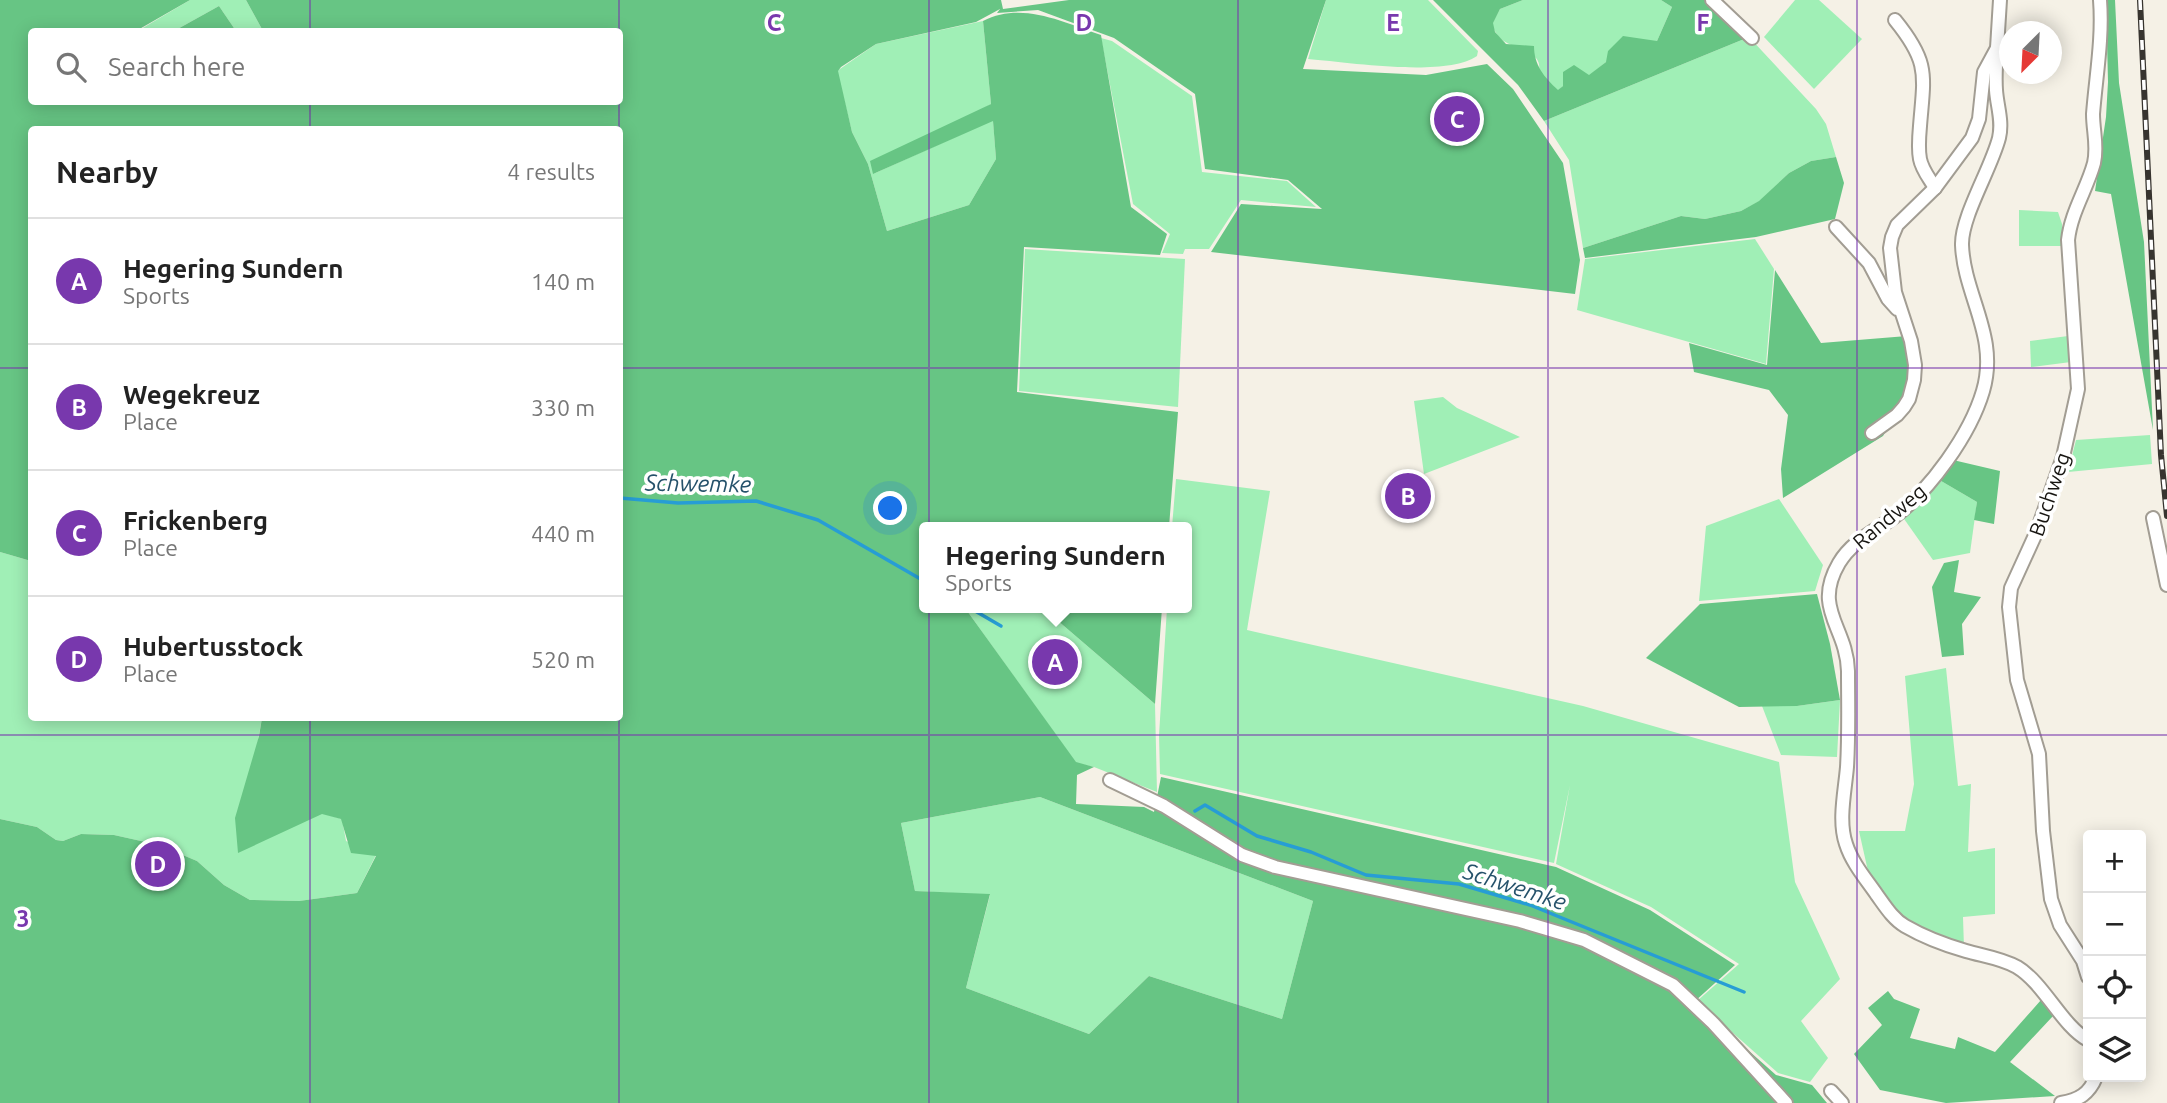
<!DOCTYPE html>
<html lang="en">
<head>
<meta charset="utf-8">
<style>
	:root { --surface:#fff; --page:#f2f2f2; --text:#222; --muted:#767676; --line:#e0e0e0; --accent:#7838ad }
	body { margin:0; font-family:Ubuntu,sans-serif; background:var(--page); color:var(--text) }
	.controls { position:absolute; right:21px; bottom:21px; display:grid; overflow:hidden; border-radius:7px; box-shadow:0 4px 18px #0003 }
	.controls button { width:63px; height:63px; display:grid; place-items:center; padding:0; border:0; border-bottom:2px solid var(--line); background:var(--surface); color:var(--text); font:35px sans-serif }
	.compass { position:absolute; left:1999px; top:21px; width:63px; height:63px; border-radius:50%; background:var(--surface); box-shadow:0 4px 18px #0003; rotate:204deg }
	.you { position:absolute; left:891px; top:509px; width:24px; height:24px; margin:-18px; border:5px solid #fff; border-radius:50%; background:#1a73e8; box-shadow:0 0 0 10px #1a73e833 }
	.badge { display:grid; place-items:center; width:46px; height:46px; border-radius:50%; background:var(--accent); color:#fff; font-size:23px; font-weight:700 }
	.pin { position:absolute; translate:-50% -50%; border:4px solid #fff; box-shadow:0 2px 7px #0006 }
	.popup { position:absolute; left:919px; top:522px; width:273px; height:91px; box-sizing:border-box; display:grid; place-content:center; border-radius:7px; background:var(--surface); filter:drop-shadow(0 2px 5px #0005); font-size:23px; white-space:nowrap; color:var(--muted) }
	.popup b { font-size:26px; color:var(--text) }
	.popup::after { content:''; position:absolute; left:50%; top:100%; margin-left:-14px; border:14px solid transparent; border-top-color:var(--surface) }
	.list { margin:0; padding:0; list-style:none }
	h2 { display:flex; justify-content:space-between; align-items:center; height:91px; margin:0; padding:0 28px; font-size:30px }
	h2 small { font-size:23px; font-weight:400; color:var(--muted) }
	.list li { display:grid; grid-template-columns:46px 1fr auto; gap:21px; align-items:center; box-sizing:border-box; height:126px; padding:0 28px; border-top:2px solid var(--line) }
	.list b { display:block; font-size:26px; white-space:nowrap }
	.list p { margin:0; font-size:23px; white-space:nowrap; color:var(--muted) }
	.list em { font-size:23px; font-style:normal; color:var(--muted) }
	.icon { flex:none; width:38px; height:38px; fill:none; stroke:currentColor; stroke-width:2; stroke-linecap:round; stroke-linejoin:round }
	.map { position:relative; flex:none; width:2167px; height:1103px; overflow:hidden }
	.search { position:absolute; background:var(--surface); box-shadow:0 4px 18px #0003; left:28px; top:28px; width:595px; height:77px; display:flex; align-items:center; gap:18px; box-sizing:border-box; padding:0 24px; border-radius:7px; color:var(--muted); font-size:26px }
	.panel { position:absolute; background:var(--surface); box-shadow:0 4px 18px #0003; left:28px; top:126px; width:595px; height:595px; border-radius:7px }
	.map>svg:first-child { display:block }
	.green { fill:#a0efb6 }
	.forest { fill:#67c584; fill-rule:evenodd }
	.lines { fill:none; stroke-linecap:round; stroke-linejoin:round }
	.stream { stroke:#279dd5; stroke-width:3.5 }
	.minor-casing { stroke:#a29d93; stroke-width:16 }
	.minor { stroke:#fff; stroke-width:12 }
	.rail-casing { stroke:#37342f; stroke-width:6 }
	.rail { stroke:#fff; stroke-width:3.5; stroke-dasharray:10; stroke-linecap:butt }
	.grid { fill:none; stroke:#7838ad; stroke-width:2; stroke-opacity:0.55 }
	.labels { text-anchor:middle; dominant-baseline:central; stroke-width:7; stroke-linejoin:round; paint-order:stroke }
	.street-label { font-size:21px; fill:#171511; stroke:#fff }
	.water-label { font-size:23px; font-style:italic; fill:#26526b; stroke:#fff }
	.grid-label { font-size:23px; text-anchor:middle; font-weight:bold; fill:#7838ad; stroke:#fff; stroke-width:7; stroke-linejoin:round; paint-order:stroke }
</style>
</head>
<body>
<div class="map">
<svg width="2167" height="1103" viewBox="0 0 2167 1103">
	<rect width="100%" height="100%" fill="#f5f1e6"/>
	<g class="green">
		<path d="M190 0H246L263 31H236L219 6 174 31 136 32Z"/>
		<path d="M1326 0H1428L1478 51 1477 56C1445 78 1348 62 1308 59Z"/>
		<path d="M1523 0H1661L1672 7 1657 41 1606 62 1589 76 1563 86 1558 91C1553 86 1545 80 1541 74 1538 68 1541 64 1536 58 1520 44 1499 48 1492 24L1500 9Z"/>
		<path d="M1795 0H1819L1862 39 1814 89 1764 37Z"/>
		<path d="M983 21 991 104 873 174 993 120 996 159 969 205 887 231 868 164 852 132 837 71 876 44Z"/>
		<path d="M1749 37 1816 109 1826 124 1836 157 1811 161 1789 173 1760 201 1741 211 1705 219 1681 216 1583 248 1569 160 1544 121Z"/>
		<path d="M1101 38 1112 41 1192 96 1202 172 1287 181 1316 207 1241 200 1209 249H1185L1183 254 1162 253 1170 234 1133 204Z"/>
		<path d="M2019 210 2058 212 2062 224V246H2019Z"/>
		<path d="M1755 239 1774 269 1766 364 1577 310 1585 259Z"/>
		<path d="M1025 249 1185 259 1178 407 1019 391Z"/>
		<path d="M2068 336 2071 362 2031 367 2030 341Z"/>
		<path d="M1443 397 1457 408 1520 437 1424 474 1414 401Z"/>
		<path d="M2150 435 2152 464 2068 472 2076 440Z"/>
		<path d="M1936 478 1977 502 1970 553 1933 560 1902 516Z"/>
		<path d="M1176 479 1270 491 1247 630 1583 706 1779 762 1795 882 1840 979 1801 1021 1828 1058 1810 1082 1778 1073 1697 1001 1739 964 1651 907 1556 864 1570 785 1554 863 1160 774 1159 735 1167 608H1186V527H1172Z"/>
		<path d="M1779 499 1823 565 1815 591 1699 601 1706 526Z"/>
		<path d="M0 552 31 561 32 718H262L238 852 322 813 342 819 346 841 376 855 357 893 299 901 250 900 224 885 197 861 159 845 114 835 81 834 63 841 56 840 37 827 0 819Z"/>
		<path d="M965 608H1036L1057 620 1155 704 1157 792 1094 767 1076 763Z"/>
		<path d="M1946 668 1958 786 1971 784 1968 852 1995 848V914L1963 917 1964 948 1907 922 1872 889 1859 831H1905L1914 784 1905 676Z"/>
		<path d="M1840 700 1837 757 1781 755 1762 706H1797Z"/>
		<path d="M1040 797 1313 901 1282 1019 1149 976 1089 1034 966 988 990 895 915 891 901 823Z"/>
	</g>
	<g class="forest">
		<path d="M0 0H190L136 31 32 32V102H620V32L263 31 246 0H1001L1003 9 1069 0H1326L1303 69 1426 75 1487 64 1513 89 1563 163 1580 260 1575 294 1211 252 1241 204 1322 209 1288 180 1205 169 1195 94 1114 38 1038 10 997 13 1000 9 976 22 876 44 841 67 838 71 852 132 868 164 887 231 969 205 996 159 993 121 873 174 870 161 991 104 983 21C1021 1 1063 22 1101 35L1131 207 1167 234 1160 255 1024 247 1017 392 1178 412 1169 527H924V608H965L1076 762 1094 767 1077 775 1076 804 1144 807 1154 812 1161 777 1556 867 1650 910 1735 965 1694 1002 1776 1075 1812 1085 1827 1103H0V819L37 827 56 840 63 841 81 834 114 835 159 845 197 861 224 885 250 900 299 901 357 893 376 856 351 853 341 819 322 814 238 853 235 818 259 736 262 718H620V130H32L31 561 0 552ZM1040 797 1313 901 1282 1019 1149 976 1089 1034 966 988 990 894 915 891 901 823Z"/>
		<path d="M1433 0H1523L1500 9 1493 23 1495 32 1506 44 1534 46C1534 65 1544 77 1558 90L1563 86V72L1574 65 1589 75 1606 62 1608 51 1623 36 1657 41 1672 7 1661 0H1708L1749 37 1544 121 1518 85Z"/>
		<path d="M2106 0H2115L2119 83 2144 242 2153 430 2111 194 2095 191 2106 117 2108 82Z"/>
		<path d="M219 6 236 31H174Z"/>
		<path d="M1836 157 1844 183 1835 219 1756 237 1585 258 1583 248 1681 216 1705 219 1741 211 1759 201 1789 173 1811 161Z"/>
		<path d="M1775 270 1821 343 1907 336 1913 372 1907 396 1883 436 1783 498 1781 469 1788 415 1769 390 1694 372 1689 343 1767 365Z"/>
		<path d="M1953 460 2000 471 1994 524 1974 520 1977 502 1936 478Z"/>
		<path d="M1959 560 1954 592 1981 597 1962 624 1964 655 1942 657 1932 587 1944 563Z"/>
		<path d="M1817 594 1830 644 1840 700 1797 706 1739 707 1646 658 1700 604Z"/>
		<path d="M1036 608H1162L1155 704 1057 620Z"/>
		<path d="M1888 991 1894 999 1920 1009 1910 1038 1955 1049 1958 1037 1995 1052 2041 1000 2053 1016 2010 1062 2055 1096 1946 1103 1880 1090 1854 1054 1882 1025 1868 1008Z"/>
	</g>
	<g class="lines">
		<g class="stream">
			<path d="M620 498 678 503 756 501 818 520 924 581"/>
			<path d="M970 608 1001 626"/>
			<path d="M1195 811 1205 805 1257 836 1311 852 1366 875 1459 884 1530 905 1744 992"/>
		</g>
		<defs>
			<g id="minor">
				<path d="M1712 0 1752 38"/>
				<path d="M1895 20C1930 63 1924 75 1920 126 1919 137 1918 149 1920 159 1922 170 1930 179 1935 188"/>
				<path d="M1997 48C1996 62 1995 76 1996 90 1997 106 2003 121 1999 138 1991 169 1961 217 1962 245 1964 296 1999 336 1983 391 1970 435 1930 490 1894 517 1875 531 1852 541 1839 563 1812 609 1847 627 1848 671 1848 702 1849 735 1847 767 1845 791 1838 821 1846 844 1852 863 1866 879 1877 895 1885 906 1893 919 1905 926 1924 937 1945 945 1966 951 1983 956 2001 958 2017 967 2044 983 2062 1026 2088 1040"/>
				<path d="M1836 227 1869 263 1888 299 1897 309"/>
				<path d="M1872 433 1897 415 1904 407 1909 399 1914 380 1915 365 1911 341 1895 292 1890 248 1892 237 1897 225 1935 188 1972 138 1979 119 1984 72 1997 48 2000 0"/>
				<path d="M2153 518 2167 585"/>
				<path d="M1110 780 1164 806 1242 855 1275 867 1520 921 1584 940 1673 985 1713 1023 1786 1103"/>
				<path d="M2088 977 2083 961 2060 925 2051 899 2043 831 2039 754 2017 680 2009 607 2011 588 2037 531 2063 457 2078 389 2068 240C2071 212 2087 189 2094 163 2098 146 2093 131 2093 114 2096 76 2103 38 2100 0"/>
				<path d="M1831 1091 1842 1103"/>
				<path d="M2061 1103C2079 1100 2089 1094 2096 1077"/>
			</g>
		</defs>
		<use href="#minor" class="minor-casing"/>
		<use href="#minor" class="minor"/>
		<defs>
			<path id="rail" d="M2140 0 2161 455 2167 516"/>
		</defs>
		<use href="#rail" class="rail-casing"/>
		<use href="#rail" class="rail"/>
	</g>
	<path class="grid" d="M310 0V32M619 0V32M929 0V1103M1238 0V1103M1548 0V1103M1857 0V1103M310 102V130M619 102V130M0 368H32M620 368H2167M310 718V1103M619 718V1103M0 735H2167"/>
	<g class="labels">
		<g class="street-label">
			<text transform="translate(2049 494) rotate(-71)">Buchweg</text>
			<text transform="translate(1889 516) rotate(-40)">Randweg</text>
		</g>
		<g class="water-label">
			<text transform="translate(698 483) rotate(1)">Schwemke</text>
			<text transform="translate(1515 886) rotate(18)">Schwemke</text>
		</g>
	</g>
	<g class="grid-label">
		<text x="774" y="31">C</text>
		<text x="1084" y="31">D</text>
		<text x="1393" y="31">E</text>
		<text x="1703" y="31">F</text>
		<text x="23" y="927">3</text>
	</g>
</svg>
<div class="controls">
<button>+</button>
<button>−</button>
<button><svg class="icon" aria-label="locate" viewBox="0 0 24 24"><circle cx="12" cy="12" r="6"/><path d="M12 2v4M12 18v4M2 12h4M18 12h4"/></svg></button>
<button><svg class="icon" aria-label="layers" viewBox="0 0 24 24"><path d="M12 4l9 5-9 5-9-5zM3 14l9 5 9-5"/></svg></button>
</div>
<svg class="compass" viewBox="-18 -18 36 36"><path d="M0-13l5 13h-10z" fill="#e53935"/><path d="M0 13l5-13h-10z" fill="#767676"/></svg>
<div class="you"></div>
<div class="pin badge" style="left:1055px;top:662px">A</div>
<div class="popup"><b>Hegering Sundern</b>Sports</div>
<div class="pin badge" style="left:1408px;top:496px">B</div>
<div class="pin badge" style="left:1457px;top:119px">C</div>
<div class="pin badge" style="left:158px;top:864px">D</div>
<div class="search"><svg class="icon" aria-label="search" viewBox="0 0 24 24"><circle cx="10" cy="10" r="6"/><path d="M15 15l6 6"/></svg>Search here</div>
<section class="panel">
<h2>Nearby<small>4 results</small></h2>
<ul class="list">
<li><span class="badge">A</span><div><b>Hegering Sundern</b><p>Sports</p></div><em>140 m</em></li>
<li><span class="badge">B</span><div><b>Wegekreuz</b><p>Place</p></div><em>330 m</em></li>
<li><span class="badge">C</span><div><b>Frickenberg</b><p>Place</p></div><em>440 m</em></li>
<li><span class="badge">D</span><div><b>Hubertusstock</b><p>Place</p></div><em>520 m</em></li>
</ul>
</section>
</div>
</body>
</html>
